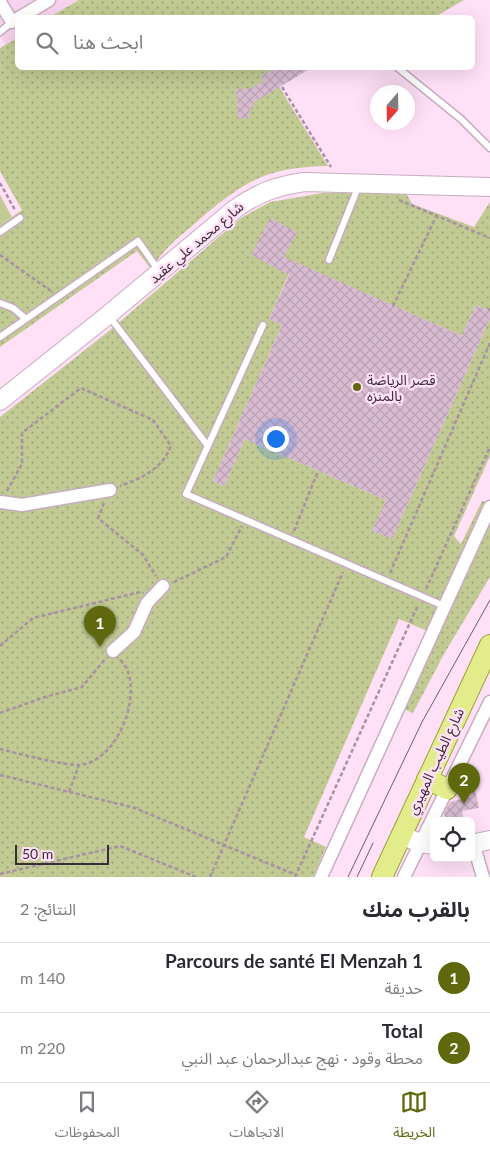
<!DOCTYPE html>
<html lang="ar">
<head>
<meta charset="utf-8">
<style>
	:root { --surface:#fff; --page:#f2f2f3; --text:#2b2b33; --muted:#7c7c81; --line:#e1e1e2; --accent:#5f680c }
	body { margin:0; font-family:Lato,"Noto Sans Arabic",sans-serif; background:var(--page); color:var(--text); direction:rtl }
	.controls { position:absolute; right:15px; bottom:15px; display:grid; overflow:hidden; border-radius:8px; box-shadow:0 5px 20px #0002 }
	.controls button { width:45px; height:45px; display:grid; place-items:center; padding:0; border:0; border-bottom:1px solid var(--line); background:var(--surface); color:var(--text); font:25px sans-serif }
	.compass { position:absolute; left:370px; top:85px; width:45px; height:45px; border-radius:50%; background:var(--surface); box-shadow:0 5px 20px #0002; rotate:200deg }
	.scale { position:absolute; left:15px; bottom:12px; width:94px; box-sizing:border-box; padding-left:5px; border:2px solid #392d36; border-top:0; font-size:14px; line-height:18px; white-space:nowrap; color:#392d36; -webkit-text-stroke:4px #ffe0f7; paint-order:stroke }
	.you { position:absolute; left:275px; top:438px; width:18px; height:18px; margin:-12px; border:4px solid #fff; border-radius:50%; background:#1a73e8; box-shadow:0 0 0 8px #1a73e833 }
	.badge { display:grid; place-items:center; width:32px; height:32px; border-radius:50%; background:var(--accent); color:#fff; font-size:16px; font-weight:700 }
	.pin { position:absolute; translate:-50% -41px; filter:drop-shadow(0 1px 2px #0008) }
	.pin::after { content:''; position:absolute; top:26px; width:18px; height:15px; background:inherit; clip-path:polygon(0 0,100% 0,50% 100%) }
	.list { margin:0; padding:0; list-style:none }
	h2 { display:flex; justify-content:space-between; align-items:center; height:65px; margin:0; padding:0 20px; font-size:21px }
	h2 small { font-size:16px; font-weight:400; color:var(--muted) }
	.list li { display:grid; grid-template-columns:32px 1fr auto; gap:15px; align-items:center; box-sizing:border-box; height:70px; padding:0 20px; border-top:1px solid var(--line) }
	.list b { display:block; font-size:19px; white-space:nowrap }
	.list p { margin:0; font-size:16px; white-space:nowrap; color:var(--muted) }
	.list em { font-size:16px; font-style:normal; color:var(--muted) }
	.icon { flex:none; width:28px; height:28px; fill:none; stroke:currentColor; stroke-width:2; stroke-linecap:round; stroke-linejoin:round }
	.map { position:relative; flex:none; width:490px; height:877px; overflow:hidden; direction:ltr }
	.search { position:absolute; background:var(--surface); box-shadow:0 5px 20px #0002; left:15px; right:15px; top:15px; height:55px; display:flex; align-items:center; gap:12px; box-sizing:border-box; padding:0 18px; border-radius:8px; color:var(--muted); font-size:19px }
	.sheet { height:205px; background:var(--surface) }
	nav { display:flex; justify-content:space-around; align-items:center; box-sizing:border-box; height:70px; border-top:1px solid var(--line); background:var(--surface); font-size:14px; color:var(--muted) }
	nav a { display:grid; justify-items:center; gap:2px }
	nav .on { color:var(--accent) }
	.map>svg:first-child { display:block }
	.built { fill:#f6d2ed }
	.grass { fill:url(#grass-dots) }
	.pitch { fill:#c1ca93 }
	.building { fill:url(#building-cross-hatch) }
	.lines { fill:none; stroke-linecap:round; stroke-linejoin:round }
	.lane-casing { stroke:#c8acc1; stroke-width:9 }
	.street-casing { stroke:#c8acc1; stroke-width:15 }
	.secondary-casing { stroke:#c8acc1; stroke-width:20 }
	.primary-casing { stroke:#9aa13b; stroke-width:22 }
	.path { stroke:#a891a2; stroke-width:2.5; stroke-dasharray:4 2.5; stroke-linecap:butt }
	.lane { stroke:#fff; stroke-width:6 }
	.street { stroke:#fff; stroke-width:12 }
	.secondary { stroke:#fff; stroke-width:18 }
	.primary { stroke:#e2ec8b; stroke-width:20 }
	.tram { stroke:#6e5d69; stroke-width:1 }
	.poi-dot { fill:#5f680c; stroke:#ffe0f7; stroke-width:2 }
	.labels { text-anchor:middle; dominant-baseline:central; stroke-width:5; stroke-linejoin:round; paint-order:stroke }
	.street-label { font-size:14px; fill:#392d36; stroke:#ffe0f7 }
	.poi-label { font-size:14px; fill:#392d36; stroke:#ffe0f7; text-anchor:start }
</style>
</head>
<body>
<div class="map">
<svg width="490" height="877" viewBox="0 0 490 877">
	<defs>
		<pattern id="grass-dots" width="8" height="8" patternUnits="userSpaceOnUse" patternTransform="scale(1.25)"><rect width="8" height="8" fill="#c1ca93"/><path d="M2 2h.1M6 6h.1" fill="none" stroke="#9ea479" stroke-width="1.8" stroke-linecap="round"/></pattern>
		<pattern id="building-cross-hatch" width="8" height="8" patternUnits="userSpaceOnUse" patternTransform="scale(1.25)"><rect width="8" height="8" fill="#d8bbd1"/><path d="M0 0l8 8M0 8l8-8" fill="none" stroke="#baa1b4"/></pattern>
	</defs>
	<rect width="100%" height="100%" fill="#ffe0f7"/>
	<path class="built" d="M0 0H79L50 17 18 18 17 38 6 45 0 36Z"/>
	<g class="grass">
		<path d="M79 0H464L433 18 50 17Z"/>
		<path d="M17 38 18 68H276L261 76 264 81 249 90 263 93 265 96 278 85 328 166C263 167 240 184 192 226 176 239 162 251 151 269L137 251 0 347V225L22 210 0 171V48Z"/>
		<path d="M323 193H406L412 204 474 227 490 202V311L476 305 462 336 294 262 269 319 282 325 213 481 224 486 245 439 386 500 373 530 392 539 490 318V456L454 536 461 544 482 501 490 503V577L444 654 413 713 404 709 437 635 399 619 304 837 326 847 313 877H0V417L109 331 241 218 270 202Z"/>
	</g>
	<path class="pitch" d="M0 195 12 217 0 225Z"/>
	<g class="building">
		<path d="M276 68H311L253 103V109H249L250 118 238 119 236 89 252 88 264 81 261 76Z"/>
		<path d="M270 218 297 232 284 257 462 336 476 305 490 311V318L392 539 372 531 386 500 245 439 224 486 213 481 282 325 269 319 289 275 251 255Z"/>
		<path d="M475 789 479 808 462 811 464 821H446L444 813 450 802 469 797Z"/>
	</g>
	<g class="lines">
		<defs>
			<g id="lane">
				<path d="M0 32 12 22"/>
				<path d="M398 68 461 119 490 148"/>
				<path d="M0 232 20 218"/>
				<path d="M329 260 359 185"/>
				<path d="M0 303 13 308 25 318"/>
				<path d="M109 316 208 446"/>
				<path d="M263 325 186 494 444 606"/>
				<path d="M0 337 138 241 159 271"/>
			</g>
			<g id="street">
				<path d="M0 2 12 22 18 19"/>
				<path d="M19 18 49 0"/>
				<path d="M1 502 22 505 110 490"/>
				<path d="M113 651 134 632 147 603 163 586"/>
				<path d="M473 843 483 877"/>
				<path d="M321 877 490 507"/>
				<path d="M404 877 490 702"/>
			</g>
			<g id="secondary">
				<path d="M0 401 108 315 235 209C257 193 277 186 304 182L490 187"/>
				<path d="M401 835 420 843 434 845"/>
				<path d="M471 844 490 840"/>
			</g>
			<g id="primary">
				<path d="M427 779 447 789"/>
				<path d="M382 877 490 645"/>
			</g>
		</defs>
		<use href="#lane" class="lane-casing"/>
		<use href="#street" class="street-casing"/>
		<use href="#secondary" class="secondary-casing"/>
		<use href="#primary" class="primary-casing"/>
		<g class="path">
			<path d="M282 87 331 167"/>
			<path d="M0 183 15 210"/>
			<path d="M399 200 490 238"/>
			<path d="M0 255 51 291"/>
			<path d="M393 306 436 217"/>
			<path d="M488 310 490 309"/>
			<path d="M7 491 22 464V433L81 388 153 420 171 446C162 469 142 478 120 486"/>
			<path d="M104 503 98 518 143 555 156 576"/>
			<path d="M294 531 318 471"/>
			<path d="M390 573 490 343"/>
			<path d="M174 582 226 557 242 526"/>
			<path d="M426 589 490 447"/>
			<path d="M0 646 33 618 140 592"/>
			<path d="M0 713 45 697 82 687 106 658"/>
			<path d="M0 749C16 753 65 766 80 765 116 761 139 703 128 672 127 667 122 663 120 659"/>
			<path d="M0 775 135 808 296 875"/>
			<path d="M69 792 79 765"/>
			<path d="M0 874 120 846 196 877"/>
			<path d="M210 877 343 572"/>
			<path d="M295 877 418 605"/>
		</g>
		<use href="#lane" class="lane"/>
		<use href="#street" class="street"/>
		<use href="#secondary" class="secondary"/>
		<use href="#primary" class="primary"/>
		<g class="tram">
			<path d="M348 877 422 722 490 600"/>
			<path d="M357 877 373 843"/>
		</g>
	</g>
	<circle class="poi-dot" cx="357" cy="387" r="5"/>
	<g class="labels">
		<g class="street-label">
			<text transform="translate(196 242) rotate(-40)">شارع محمد علي عقيد</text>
			<text transform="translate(435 761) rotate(-65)">شارع الطيب المهيري</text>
		</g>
		<g class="poi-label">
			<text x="367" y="379">قصر الرياضة<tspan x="367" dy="16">بالمنزه</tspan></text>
		</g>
	</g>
</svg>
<div class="controls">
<button><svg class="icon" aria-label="locate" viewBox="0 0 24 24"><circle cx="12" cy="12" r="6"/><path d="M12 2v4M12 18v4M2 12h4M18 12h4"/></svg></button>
</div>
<svg class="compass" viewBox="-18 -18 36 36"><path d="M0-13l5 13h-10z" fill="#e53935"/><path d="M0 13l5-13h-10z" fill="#7c7c81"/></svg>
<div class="scale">50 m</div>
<div class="you"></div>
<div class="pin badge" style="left:100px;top:647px">1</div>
<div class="pin badge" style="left:464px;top:804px">2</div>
<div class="search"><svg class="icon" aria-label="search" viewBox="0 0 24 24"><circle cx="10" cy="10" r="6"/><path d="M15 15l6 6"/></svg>ابحث هنا</div>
</div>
<section class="sheet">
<h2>بالقرب منك<small>النتائج: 2</small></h2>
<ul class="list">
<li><span class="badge">1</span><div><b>Parcours de santé El Menzah 1</b><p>حديقة</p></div><em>140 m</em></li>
<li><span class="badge">2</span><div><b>Total</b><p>محطة وقود · نهج عبدالرحمان عبد النبي</p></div><em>220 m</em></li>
</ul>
</section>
<nav>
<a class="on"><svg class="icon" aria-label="map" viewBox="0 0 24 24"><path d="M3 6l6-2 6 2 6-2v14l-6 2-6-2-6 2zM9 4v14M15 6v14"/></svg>الخريطة</a>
<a><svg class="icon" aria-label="directions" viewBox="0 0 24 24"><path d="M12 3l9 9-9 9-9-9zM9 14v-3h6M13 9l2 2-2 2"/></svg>الاتجاهات</a>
<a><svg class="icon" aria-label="saved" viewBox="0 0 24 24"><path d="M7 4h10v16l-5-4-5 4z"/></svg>المحفوظات</a>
</nav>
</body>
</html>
